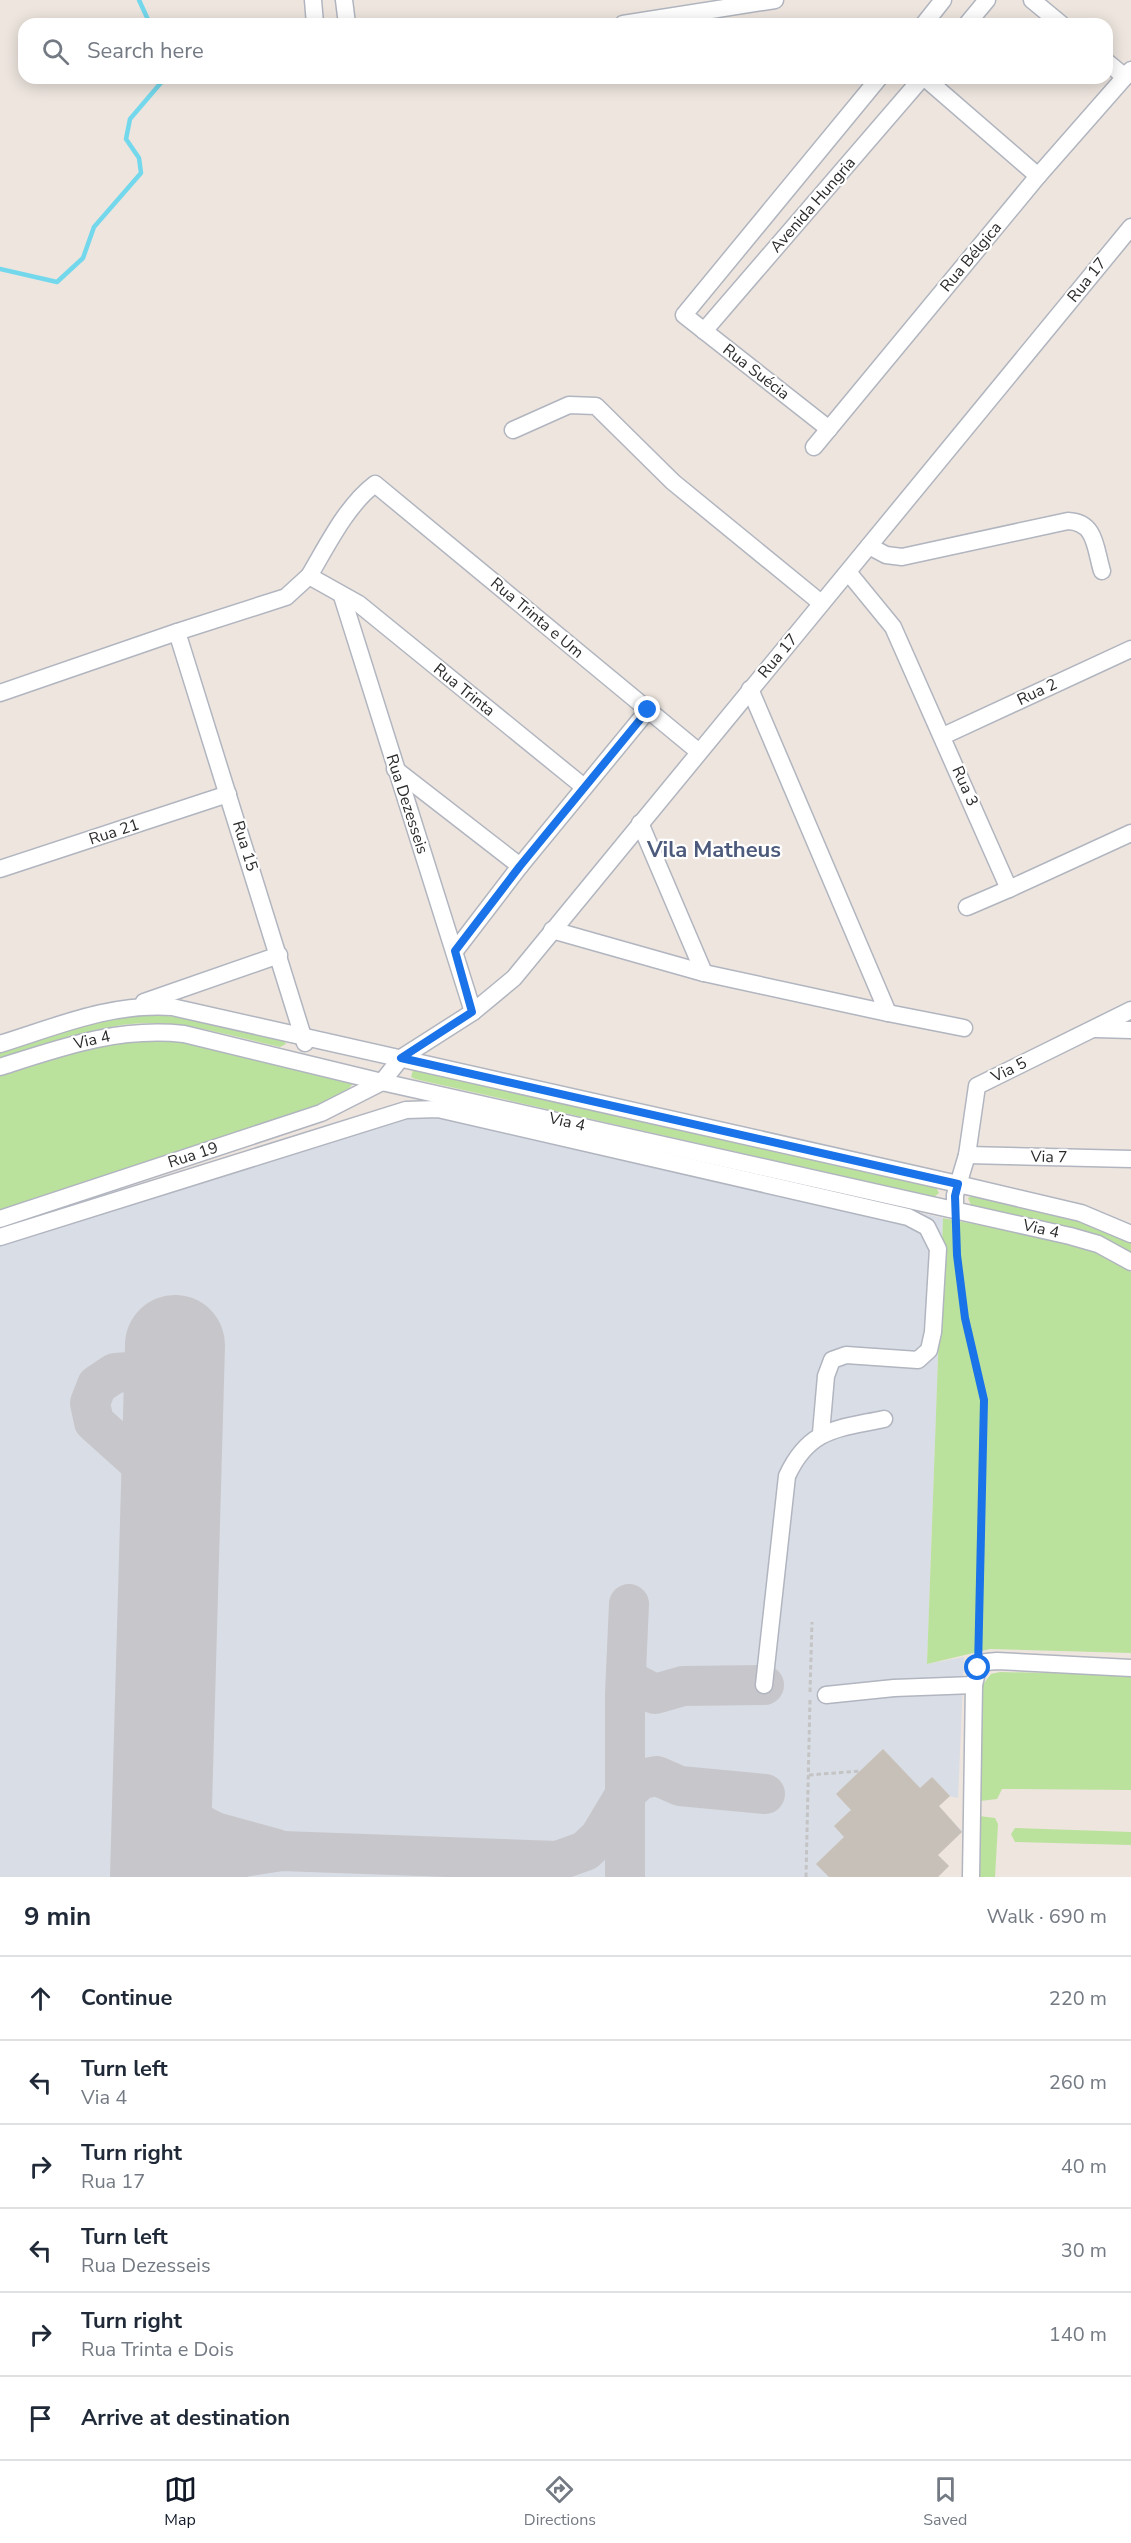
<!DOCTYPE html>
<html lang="en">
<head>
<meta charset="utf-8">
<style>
	:root { --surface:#fff; --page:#f6f6f7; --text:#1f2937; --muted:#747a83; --line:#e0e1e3; --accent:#111827 }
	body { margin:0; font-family:"Nunito Sans",sans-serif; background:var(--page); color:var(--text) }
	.stop { position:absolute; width:18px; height:18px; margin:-14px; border:4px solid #1a73e8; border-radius:50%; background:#fff }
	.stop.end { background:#1a73e8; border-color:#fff; box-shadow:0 2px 6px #0008 }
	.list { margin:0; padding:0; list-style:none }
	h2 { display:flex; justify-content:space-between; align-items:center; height:78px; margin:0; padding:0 24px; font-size:26px }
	h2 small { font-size:20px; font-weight:400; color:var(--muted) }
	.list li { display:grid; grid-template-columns:39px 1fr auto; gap:18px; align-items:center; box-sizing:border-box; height:84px; padding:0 24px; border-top:2px solid var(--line) }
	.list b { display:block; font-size:22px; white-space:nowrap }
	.list p { margin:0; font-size:20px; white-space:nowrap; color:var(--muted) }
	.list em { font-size:20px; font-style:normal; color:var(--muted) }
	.icon { flex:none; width:33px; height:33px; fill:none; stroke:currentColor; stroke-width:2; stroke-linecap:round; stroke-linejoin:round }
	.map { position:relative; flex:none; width:1131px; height:1877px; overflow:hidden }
	.search { position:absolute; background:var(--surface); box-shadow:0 3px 15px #0003; left:18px; right:18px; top:18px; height:66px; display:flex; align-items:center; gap:15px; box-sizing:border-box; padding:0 21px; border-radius:18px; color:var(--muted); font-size:22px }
	.sheet { height:582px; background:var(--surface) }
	nav { display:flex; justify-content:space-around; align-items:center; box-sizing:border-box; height:84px; border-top:2px solid var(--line); background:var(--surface); font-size:16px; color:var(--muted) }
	nav a { display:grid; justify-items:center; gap:3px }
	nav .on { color:var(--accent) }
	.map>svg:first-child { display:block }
	.airport { fill:#d9dde6 }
	.green { fill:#bbe29c }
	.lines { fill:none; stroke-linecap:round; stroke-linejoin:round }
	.stream { stroke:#74d8ec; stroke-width:4.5 }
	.taxiway { stroke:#c7c6ca; stroke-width:40 }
	.runway { stroke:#c7c6ca; stroke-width:100 }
	.building { fill:#c6c0b9; stroke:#c8c1b8; stroke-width:1.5 }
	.minor-casing { stroke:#b1b5bf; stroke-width:19 }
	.path { stroke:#c4c4c4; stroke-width:3; stroke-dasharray:4.5 3; stroke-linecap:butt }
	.minor { stroke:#fff; stroke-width:16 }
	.route { stroke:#1a73e8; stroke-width:8 }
	.labels { text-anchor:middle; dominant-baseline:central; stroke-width:4.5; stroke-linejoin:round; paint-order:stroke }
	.street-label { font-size:16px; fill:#2b2b2b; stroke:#fff }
	.district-label { font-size:22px; font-weight:bold; fill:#4c5a7c; stroke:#fff }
</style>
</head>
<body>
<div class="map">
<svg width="1131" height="1877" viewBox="0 0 1131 1877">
	<rect width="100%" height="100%" fill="#ede5de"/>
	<path class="airport" d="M420 1101 943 1218 927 1664 964 1657 958 1798 949 1796 938 1806 962 1831 937 1855 948 1866 937 1877H0V1234L264 1148Z"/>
	<g class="green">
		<path d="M139 1014 179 1017 282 1038 286 1044 280 1047C240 1038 198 1025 157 1023 103 1021 50 1044 0 1060V1051L82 1025Z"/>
		<path d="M159 1038 189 1042 355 1081 346 1092 312 1109 0 1212V1076L98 1045Z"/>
		<path d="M413 1070 936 1187 939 1193 934 1197 415 1079 411 1077Z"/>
		<path d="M972 1196 1077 1220 1131 1241V1252L1079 1230 971 1205 968 1198Z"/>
		<path d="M943 1218C999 1230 1085 1238 1131 1272V1653L990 1649 927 1664Z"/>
		<path d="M1000 1672 1131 1675V1790L1002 1789 997 1799 980 1801 981 1687 991 1674Z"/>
		<path d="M979 1816 995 1818 998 1824 995 1877H978Z"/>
		<path d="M1015 1828 1131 1832V1845L1015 1842 1011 1834Z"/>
	</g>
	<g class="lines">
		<g class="stream">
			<path d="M139 0 150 24"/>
			<path d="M0 269 57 282 83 258 94 227 141 173 139 158 126 139 130 119 165 78"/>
		</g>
		<g class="taxiway">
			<path d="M170 1520 144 1467 94 1422 90 1403 97 1385 115 1373 174 1369"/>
			<path d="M626 1674 635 1684 655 1694 683 1686 764 1685"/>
			<path d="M163 1791 186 1817 215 1832 277 1849"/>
			<path d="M201 1877 243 1857 282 1851 557 1861 585 1851 599 1838 626 1793 641 1779 657 1776 680 1786 765 1794"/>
			<path d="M625 1877V1694L629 1604"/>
		</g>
		<path class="runway" d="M160 1877 175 1345"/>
	</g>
	<path class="building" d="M883 1750 920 1789 932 1778 949 1796 938 1806 961 1832 937 1855 948 1866 937 1877H830L817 1864 845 1837 835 1826 852 1810 837 1794Z"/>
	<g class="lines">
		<defs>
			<g id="minor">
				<path d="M313 0 315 24"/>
				<path d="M344 0 347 24"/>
				<path d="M1032 0 1061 24"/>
				<path d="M623 24 775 0"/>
				<path d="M924 24 943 0"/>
				<path d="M967 24 987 0"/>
				<path d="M1107 62 1125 77"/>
				<path d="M925 78 1038 176"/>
				<path d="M704 331 922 78"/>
				<path d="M829 429 684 315 879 78"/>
				<path d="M513 430 569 405 596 406 673 482 821 603"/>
				<path d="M814 447 1038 176 1131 70"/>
				<path d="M869 546 886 555 902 557 1068 521C1096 522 1095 548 1102 571"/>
				<path d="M848 572 893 627 1009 889 1131 833"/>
				<path d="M309 576C327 546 346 506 375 484L699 752"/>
				<path d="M342 596 473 1012"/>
				<path d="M177 632 286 597 309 576 359 604 584 787"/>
				<path d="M0 693 177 632 305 1043"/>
				<path d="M943 736 1131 649"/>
				<path d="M395 769 520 866"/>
				<path d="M640 823 704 973"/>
				<path d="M0 869 228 794"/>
				<path d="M967 907 1009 889"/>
				<path d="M552 930 704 973 888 1013 750 689"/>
				<path d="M455 951 520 866 648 710"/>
				<path d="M144 1002 279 955"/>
				<path d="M888 1013 964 1028"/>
				<path d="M1096 1029 1131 1030"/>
				<path d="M0 1044C58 1026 110 1003 172 1007L958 1184 1081 1213 1131 1234"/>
				<path d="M0 1067C62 1047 118 1027 184 1034L382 1082 1070 1236 1098 1244 1131 1262"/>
				<path d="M967 1155 1131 1159"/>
				<path d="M955 1209V1195L967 1155 977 1086 1131 1010"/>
				<path d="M0 1219 321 1113 382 1082 401 1058 473 1012 514 978 1131 227"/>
				<path d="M0 1237 406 1110 438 1109 908 1217 927 1227 938 1249 933 1332 929 1350 918 1360 846 1355 832 1360 826 1376 821 1433"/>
				<path d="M764 1685 787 1476C809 1428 837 1429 884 1419"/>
				<path d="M826 1695 894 1688 974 1685"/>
				<path d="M971 1877 974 1685 978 1668 986 1662 997 1661 1131 1668"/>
			</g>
		</defs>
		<use href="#minor" class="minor-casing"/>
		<g class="path">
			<path d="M956 1226 965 1318 984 1400 978 1649"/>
			<path d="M810 1692 812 1622"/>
			<path d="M809 1775 861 1771"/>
			<path d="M806 1877 810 1699"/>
		</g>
		<use href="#minor" class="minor"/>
	</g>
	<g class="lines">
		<path class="route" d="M648 710 520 866 455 951 472 1012 401 1058 958 1184 955 1196 957 1255 965 1318 984 1400 978 1668"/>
	</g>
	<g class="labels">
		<g class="street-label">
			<text transform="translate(813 205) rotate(-49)">Avenida Hungria</text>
			<text transform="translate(971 257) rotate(-50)">Rua Bélgica</text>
			<text transform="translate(1087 280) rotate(-51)">Rua 17</text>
			<text transform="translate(756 372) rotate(38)">Rua Suécia</text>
			<text transform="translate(537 618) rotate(40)">Rua Trinta e Um</text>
			<text transform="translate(778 656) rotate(-50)">Rua 17</text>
			<text transform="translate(464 690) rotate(39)">Rua Trinta</text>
			<text transform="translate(1037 692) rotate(-25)">Rua 2</text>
			<text transform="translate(965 786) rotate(66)">Rua 3</text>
			<text transform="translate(407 804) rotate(72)">Rua Dezesseis</text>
			<text transform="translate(114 832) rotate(-18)">Rua 21</text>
			<text transform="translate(245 846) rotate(73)">Rua 15</text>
			<text transform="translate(92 1040) rotate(-13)">Via 4</text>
			<text transform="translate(1009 1070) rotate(-26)">Via 5</text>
			<text transform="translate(567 1122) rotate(13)">Via 4</text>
			<text transform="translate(193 1155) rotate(-18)">Rua 19</text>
			<text transform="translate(1049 1157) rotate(1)">Via 7</text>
			<text transform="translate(1041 1229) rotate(13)">Via 4</text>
		</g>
		<g class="district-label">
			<text x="714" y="850">Vila Matheus</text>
		</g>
	</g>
</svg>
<div class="stop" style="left:978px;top:1668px"></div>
<div class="stop end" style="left:648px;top:710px"></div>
<div class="search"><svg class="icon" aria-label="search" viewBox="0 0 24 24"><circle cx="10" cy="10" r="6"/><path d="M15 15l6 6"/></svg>Search here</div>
</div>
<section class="sheet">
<h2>9 min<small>Walk · 690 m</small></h2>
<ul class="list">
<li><svg class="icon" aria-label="ahead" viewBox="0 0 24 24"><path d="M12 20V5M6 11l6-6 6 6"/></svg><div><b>Continue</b></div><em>220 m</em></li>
<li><svg class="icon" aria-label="left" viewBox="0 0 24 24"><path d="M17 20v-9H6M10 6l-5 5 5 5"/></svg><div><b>Turn left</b><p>Via 4</p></div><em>260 m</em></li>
<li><svg class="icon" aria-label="right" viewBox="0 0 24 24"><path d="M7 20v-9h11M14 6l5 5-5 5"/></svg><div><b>Turn right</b><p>Rua 17</p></div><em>40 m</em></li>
<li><svg class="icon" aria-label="left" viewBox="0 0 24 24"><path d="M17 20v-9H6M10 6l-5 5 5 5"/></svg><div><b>Turn left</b><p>Rua Dezesseis</p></div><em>30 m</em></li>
<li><svg class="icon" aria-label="right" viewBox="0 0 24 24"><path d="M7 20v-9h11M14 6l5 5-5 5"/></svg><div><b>Turn right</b><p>Rua Trinta e Dois</p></div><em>140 m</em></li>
<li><svg class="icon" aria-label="arrive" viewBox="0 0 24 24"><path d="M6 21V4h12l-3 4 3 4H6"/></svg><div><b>Arrive at destination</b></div></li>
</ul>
</section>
<nav>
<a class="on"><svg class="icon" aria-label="map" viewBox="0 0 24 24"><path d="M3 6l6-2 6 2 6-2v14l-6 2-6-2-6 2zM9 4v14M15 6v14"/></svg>Map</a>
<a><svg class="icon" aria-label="directions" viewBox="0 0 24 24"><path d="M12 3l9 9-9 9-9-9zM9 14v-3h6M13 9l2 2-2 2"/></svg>Directions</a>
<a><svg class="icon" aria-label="saved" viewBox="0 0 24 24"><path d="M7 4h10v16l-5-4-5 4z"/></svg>Saved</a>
</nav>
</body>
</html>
